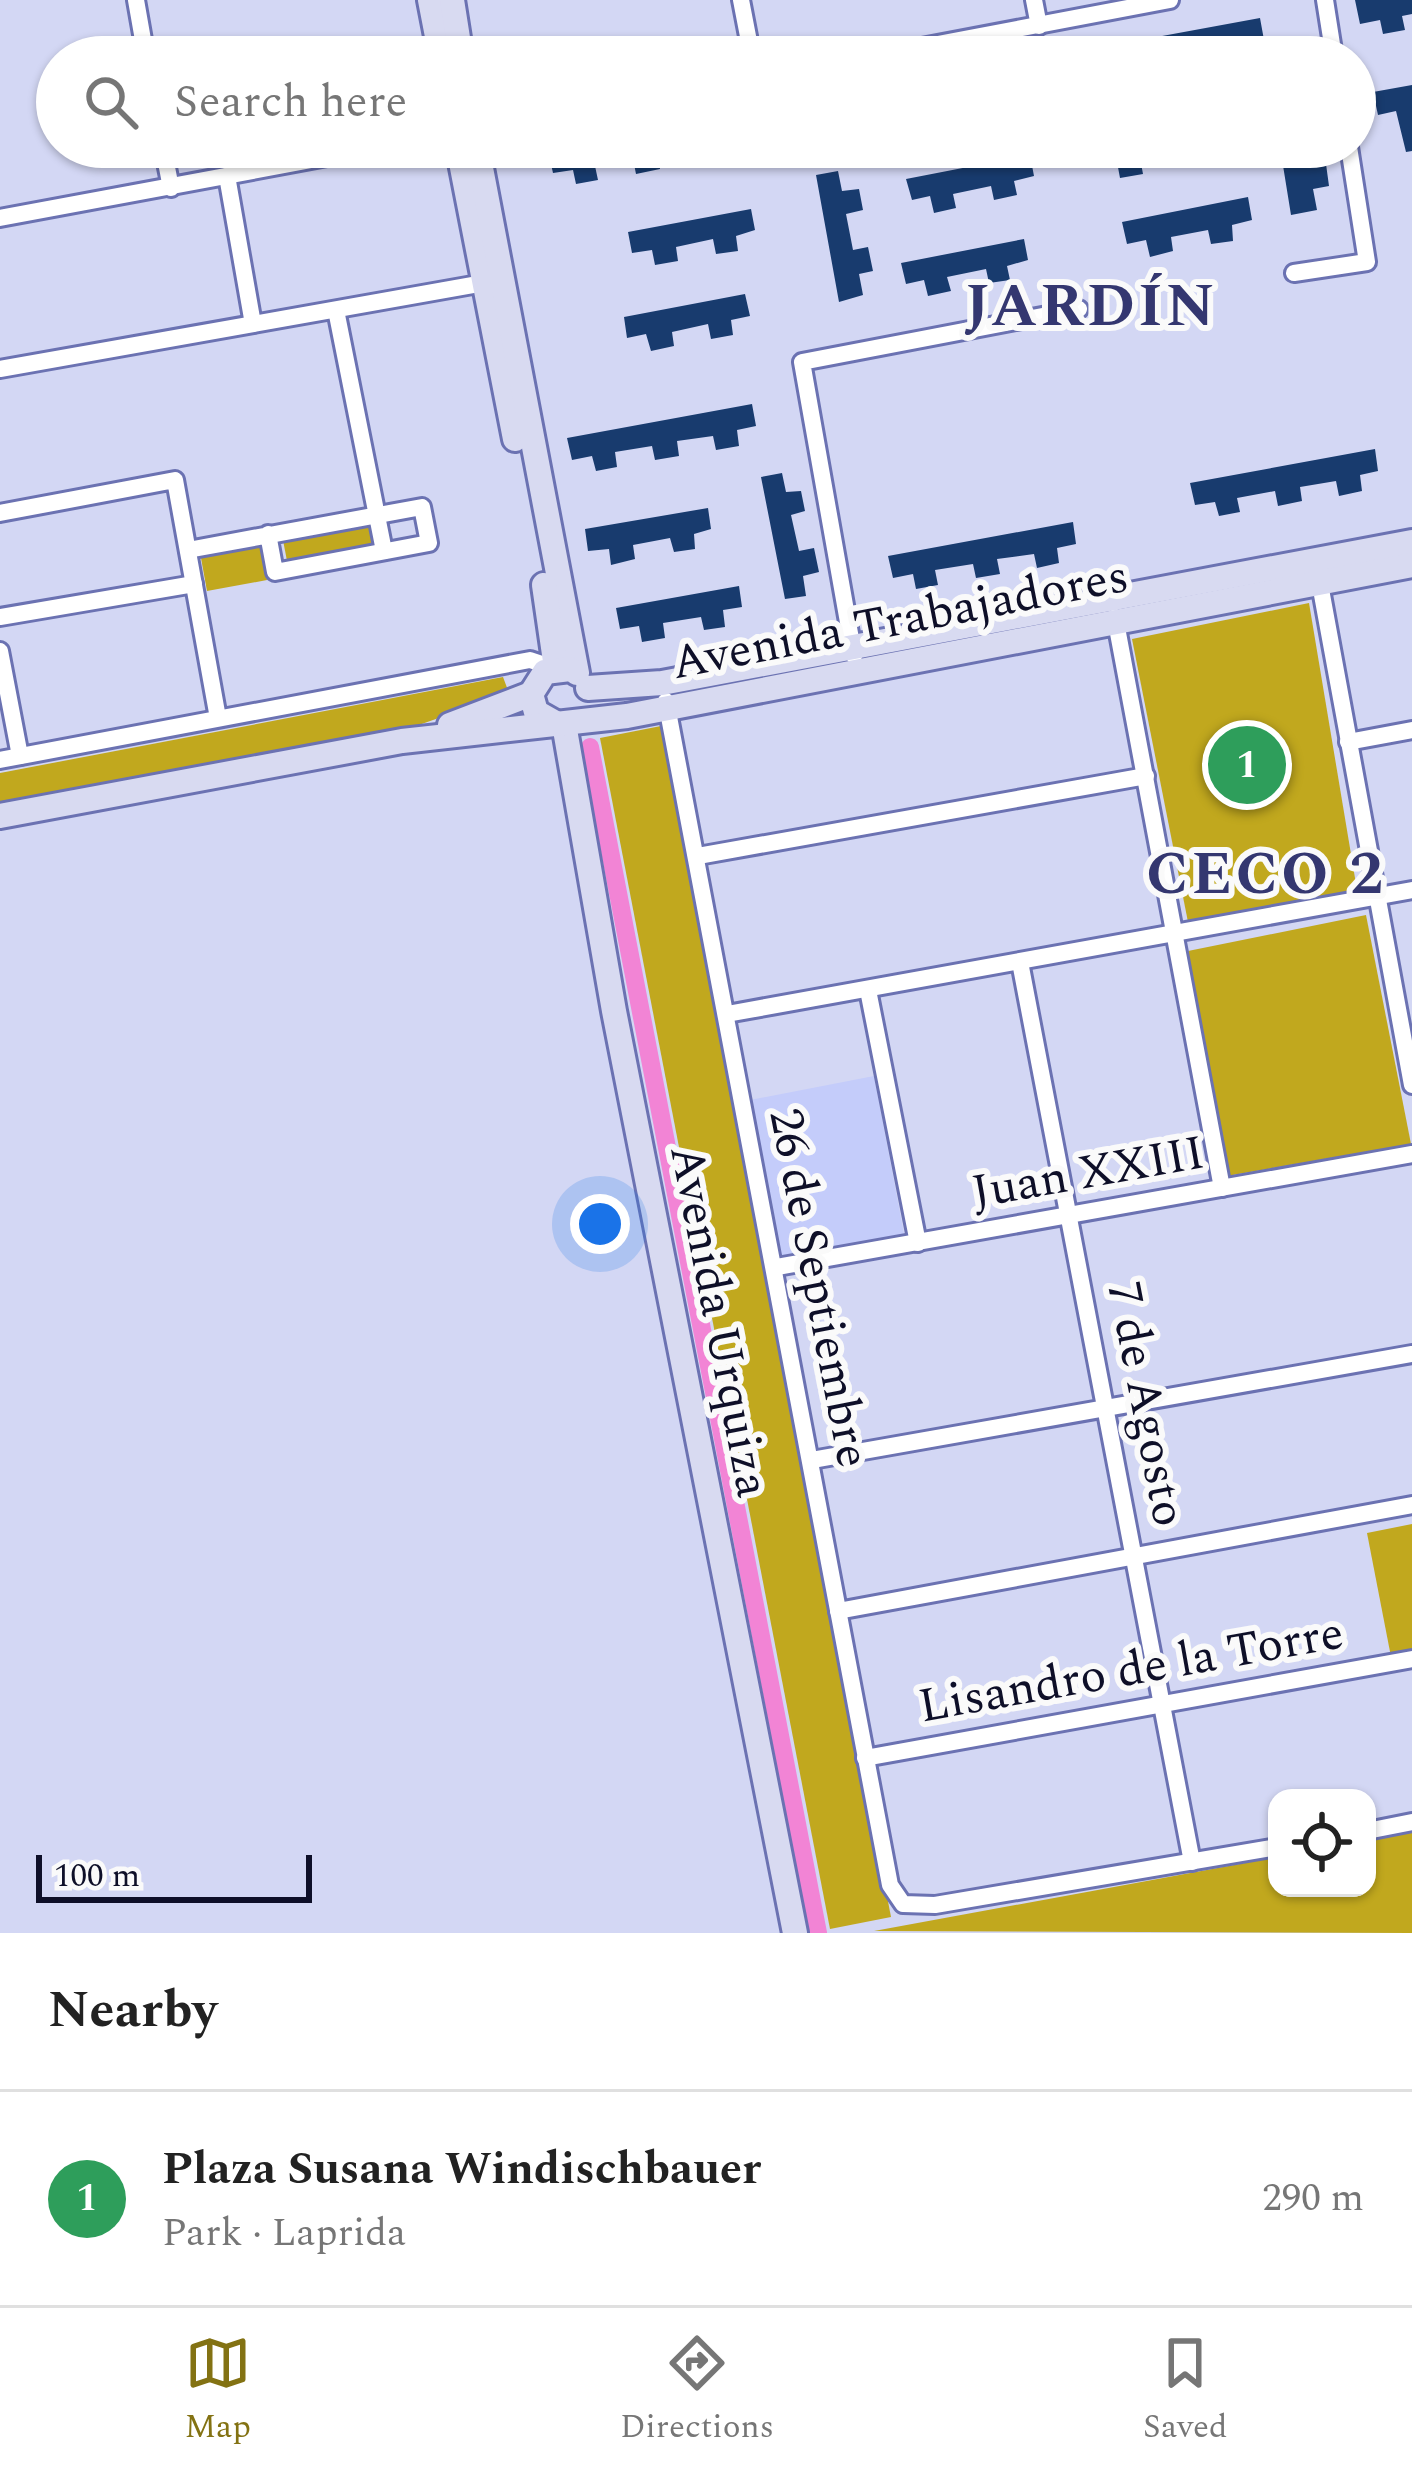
<!DOCTYPE html>
<html lang="en">
<head>
<meta charset="utf-8">
<style>
	:root { --surface:#fff; --page:#f6f6f6; --text:#222; --muted:#767676; --line:#e0e0e0; --accent:#837213 }
	body { margin:0; font-family:Spectral,serif; background:var(--page); color:var(--text) }
	.controls { position:absolute; right:36px; bottom:36px; display:grid; overflow:hidden; border-radius:24px; box-shadow:0 3px 9px #0004 }
	.controls button { width:108px; height:108px; display:grid; place-items:center; padding:0; border:0; border-bottom:3px solid var(--line); background:var(--surface); color:var(--text); font:60px sans-serif }
	.scale { position:absolute; left:36px; bottom:30px; width:276px; box-sizing:border-box; padding-left:12px; border:6px solid #0e0f28; border-top:0; font-size:33px; line-height:42px; white-space:nowrap; color:#0e0f28; -webkit-text-stroke:9px #fafafa; paint-order:stroke }
	.you { position:absolute; left:600px; top:1224px; width:42px; height:42px; margin:-30px; border:9px solid #fff; border-radius:50%; background:#1a73e8; box-shadow:0 0 0 18px #1a73e833 }
	.badge { display:grid; place-items:center; width:78px; height:78px; border-radius:50%; background:var(--accent); color:#fff; font-size:39px; font-weight:700 }
	.pin { position:absolute; translate:-50% -50%; border:6px solid #fff; box-shadow:0 3px 12px #0006 }
	.list { margin:0; padding:0; list-style:none }
	h2 { display:flex; justify-content:space-between; align-items:center; height:156px; margin:0; padding:0 48px; font-size:51px }
	h2 small { font-size:39px; font-weight:400; color:var(--muted) }
	.list li { display:grid; grid-template-columns:78px 1fr auto; gap:36px; align-items:center; box-sizing:border-box; height:216px; padding:0 48px; border-top:3px solid var(--line) }
	.list b { display:block; font-size:45px; white-space:nowrap }
	.list p { margin:0; font-size:39px; white-space:nowrap; color:var(--muted) }
	.list em { font-size:39px; font-style:normal; color:var(--muted) }
	.icon { flex:none; width:66px; height:66px; fill:none; stroke:currentColor; stroke-width:2; stroke-linecap:round; stroke-linejoin:round }
	.map { position:relative; flex:none; width:1412px; height:1933px; overflow:hidden }
	.search { position:absolute; background:var(--surface); box-shadow:0 3px 9px #0004; left:36px; right:36px; top:36px; height:132px; display:flex; align-items:center; gap:30px; box-sizing:border-box; padding:0 42px; border-radius:66px; color:var(--muted); font-size:45px }
	.sheet { height:372px; background:var(--surface) }
	nav { display:flex; justify-content:space-around; align-items:center; box-sizing:border-box; height:168px; border-top:3px solid var(--line); background:var(--surface); font-size:33px; color:var(--muted) }
	nav a { display:grid; justify-items:center; gap:6px }
	nav .on { color:var(--accent) }
	.map>svg:first-child { display:block }
	.built { fill:#c4ccfa }
	.green { fill:#c1a81e }
	.lines { fill:none; stroke-linecap:round; stroke-linejoin:round }
	.canal { stroke:#f284d5; stroke-width:18 }
	.building { fill:#183b6e }
	.street-casing { stroke:#6b72b2; stroke-width:22 }
	.secondary-casing { stroke:#6b72b2; stroke-width:30 }
	.street { stroke:#fff; stroke-width:16 }
	.secondary { stroke:#d8daf1; stroke-width:24 }
	.labels { text-anchor:middle; dominant-baseline:central; stroke-width:12; stroke-linejoin:round; paint-order:stroke }
	.street-label { font-size:48px; fill:#0e0f28; stroke:#fafafa }
	.district-label { font-size:60px; font-weight:bold; letter-spacing:3px; fill:#343770; stroke:#fafafa }
</style>
</head>
<body>
<div class="map">
<svg width="1412" height="1933" viewBox="0 0 1412 1933">
	<rect width="100%" height="100%" fill="#d3d7f4"/>
	<path class="built" d="M874 1076 905 1239 781 1263 750 1100Z"/>
	<g class="green">
		<path d="M370 524 374 545 287 561 283 540Z"/>
		<path d="M260 547 267 580 207 591 201 558Z"/>
		<path d="M1309 603 1357 890 1188 922 1132 639Z"/>
		<path d="M503 677 509 693 402 731 0 806V773Z"/>
		<path d="M661 726 891 1917 830 1929 600 738Z"/>
		<path d="M1366 915 1411 1144 1227 1176 1188 951Z"/>
		<path d="M1412 1524V1658L1392 1662 1367 1533Z"/>
		<path d="M1412 1832V1933L874 1931 1277 1857V1888H1367V1841Z"/>
	</g>
	<g class="lines">
		<path class="canal" d="M590 747 818 1933"/>
	</g>
	<g class="building">
		<path d="M1355 0H1412V14L1402 16 1405 30 1383 34 1380 20 1360 24Z"/>
		<path d="M1260 18 1264 40 1245 44 1247 57H1223L1221 50 1185 57H1087L1086 50Z"/>
		<path d="M1412 85V151L1406 152 1396 111 1378 115 1373 92Z"/>
		<path d="M570 147H658L660 169 636 174 633 159 595 166 598 180 576 184 573 170 553 173 548 151Z"/>
		<path d="M694 147H743L744 154 697 164Z"/>
		<path d="M1092 147H1138L1143 174 1120 178 1117 162 1096 165Z"/>
		<path d="M1280 147H1304L1307 167 1326 164 1329 186 1313 189 1317 210 1291 215Z"/>
		<path d="M1030 155 1034 176 1014 181 1017 195 994 200 991 186 953 194 956 208 934 213 930 196 912 200 906 179Z"/>
		<path d="M838 171 842 191 859 189 863 210 846 214 853 250 868 247 873 271 859 274 863 295 839 302 816 175Z"/>
		<path d="M1248 197 1252 220 1232 225 1233 241 1211 244 1208 230 1171 237 1173 251 1150 257 1146 240 1127 244 1122 222Z"/>
		<path d="M751 209 755 230 736 236 738 251 716 254 713 239 676 247 678 261 655 265 652 250 632 253 628 232Z"/>
		<path d="M1024 239 1028 260 1007 266 1010 280 989 283 986 269 947 277 951 291 928 296 924 280 906 284 901 263Z"/>
		<path d="M745 294 750 316 731 320 733 335 711 339 708 324 672 332 674 346 651 351 646 334 627 338 624 317Z"/>
		<path d="M752 404 756 426 737 430 739 446 716 450 713 436 677 441 679 456 655 460 652 446 615 452 617 467 596 471 592 456 572 460 567 438Z"/>
		<path d="M1375 449 1378 471 1360 475 1362 491 1339 496 1336 481 1300 487 1302 501 1278 506 1275 491 1237 498 1240 512 1219 516 1215 502 1195 505 1190 483Z"/>
		<path d="M782 473 786 492 801 491 805 511 791 515 799 551 814 548 819 572 803 576 806 596 785 599 761 477Z"/>
		<path d="M708 508 711 529 694 534 695 549 674 552 670 538 633 545 635 559 611 565 609 549 588 551 585 529Z"/>
		<path d="M1073 522 1076 544 1057 548 1059 563 1037 568 1034 554 997 559 1000 574 976 578 973 564 935 570 938 585 916 589 913 574 893 578 888 556Z"/>
		<path d="M739 586 742 607 723 610 725 627 704 630 701 617 663 623 665 638 642 642 639 626 620 629 616 608Z"/>
	</g>
	<g class="lines">
		<defs>
			<g id="street">
				<path d="M136 0 146 57"/>
				<path d="M741 0 752 57"/>
				<path d="M1034 0 1039 26"/>
				<path d="M1325 0 1334 57"/>
				<path d="M869 57 1170 0"/>
				<path d="M163 147 171 188"/>
				<path d="M227 176 253 324"/>
				<path d="M0 218 381 147"/>
				<path d="M1294 273 1367 262 1349 147"/>
				<path d="M336 310 384 551"/>
				<path d="M0 369 484 283"/>
				<path d="M0 513 175 480 218 718"/>
				<path d="M188 550 422 507 429 543 275 572 268 534"/>
				<path d="M1318 573 1412 1085"/>
				<path d="M0 617 194 584"/>
				<path d="M1115 617 1222 1188"/>
				<path d="M0 651 20 756"/>
				<path d="M854 656 802 362 1079 309"/>
				<path d="M666 701 890 1885 903 1904 935 1905 1277 1847"/>
				<path d="M1348 742 1412 730"/>
				<path d="M0 760 530 660 554 668"/>
				<path d="M698 856 1146 776"/>
				<path d="M1020 962 1192 1862"/>
				<path d="M868 990 918 1243"/>
				<path d="M727 1014 1412 890"/>
				<path d="M777 1267 1412 1154"/>
				<path d="M812 1460 1412 1354"/>
				<path d="M838 1611 1412 1505"/>
				<path d="M865 1758 1412 1659"/>
				<path d="M1367 1831 1412 1822"/>
			</g>
			<g id="secondary">
				<path d="M430 0 441 57"/>
				<path d="M452 0 461 57"/>
				<path d="M458 147 515 439"/>
				<path d="M477 147 577 673"/>
				<path d="M544 585 556 668"/>
				<path d="M588 688 662 683 1412 542"/>
				<path d="M564 724 614 1011 795 1933"/>
				<path d="M450 725 531 694"/>
				<path d="M559 725 536 712 531 694 545 672 570 669"/>
				<path d="M0 816 402 741 627 716 1412 565"/>
			</g>
		</defs>
		<use href="#street" class="street-casing"/>
		<use href="#secondary" class="secondary-casing"/>
		<use href="#street" class="street"/>
		<use href="#secondary" class="secondary"/>
	</g>
	<g class="labels">
		<g class="street-label">
			<text transform="translate(900 620) rotate(-11)">Avenida Trabajadores</text>
			<text transform="translate(1088 1173) rotate(-10)">Juan XXIII</text>
			<text transform="translate(819 1288) rotate(79)">26 de Septiembre</text>
			<text transform="translate(719 1321) rotate(79)">Avenida Urquiza</text>
			<text transform="translate(1146 1404) rotate(79)">7 de Agosto</text>
			<text transform="translate(1131 1670) rotate(-10)">Lisandro de la Torre</text>
		</g>
		<g class="district-label">
			<text x="1091" y="307">JARDÍN</text>
			<text x="1266" y="875">CECO 2</text>
		</g>
	</g>
</svg>
<div class="controls">
<button><svg class="icon" aria-label="locate" viewBox="0 0 24 24"><circle cx="12" cy="12" r="6"/><path d="M12 2v4M12 18v4M2 12h4M18 12h4"/></svg></button>
</div>
<div class="scale">100 m</div>
<div class="you"></div>
<div class="pin badge" style="left:1247px;top:765px;background:#2e9e5b">1</div>
<div class="search"><svg class="icon" aria-label="search" viewBox="0 0 24 24"><circle cx="10" cy="10" r="6"/><path d="M15 15l6 6"/></svg>Search here</div>
</div>
<section class="sheet">
<h2>Nearby<small></small></h2>
<ul class="list">
<li><span class="badge" style="background:#2e9e5b">1</span><div><b>Plaza Susana Windischbauer</b><p>Park · Laprida</p></div><em>290 m</em></li>
</ul>
</section>
<nav>
<a class="on"><svg class="icon" aria-label="map" viewBox="0 0 24 24"><path d="M3 6l6-2 6 2 6-2v14l-6 2-6-2-6 2zM9 4v14M15 6v14"/></svg>Map</a>
<a><svg class="icon" aria-label="directions" viewBox="0 0 24 24"><path d="M12 3l9 9-9 9-9-9zM9 14v-3h6M13 9l2 2-2 2"/></svg>Directions</a>
<a><svg class="icon" aria-label="saved" viewBox="0 0 24 24"><path d="M7 4h10v16l-5-4-5 4z"/></svg>Saved</a>
</nav>
</body>
</html>
